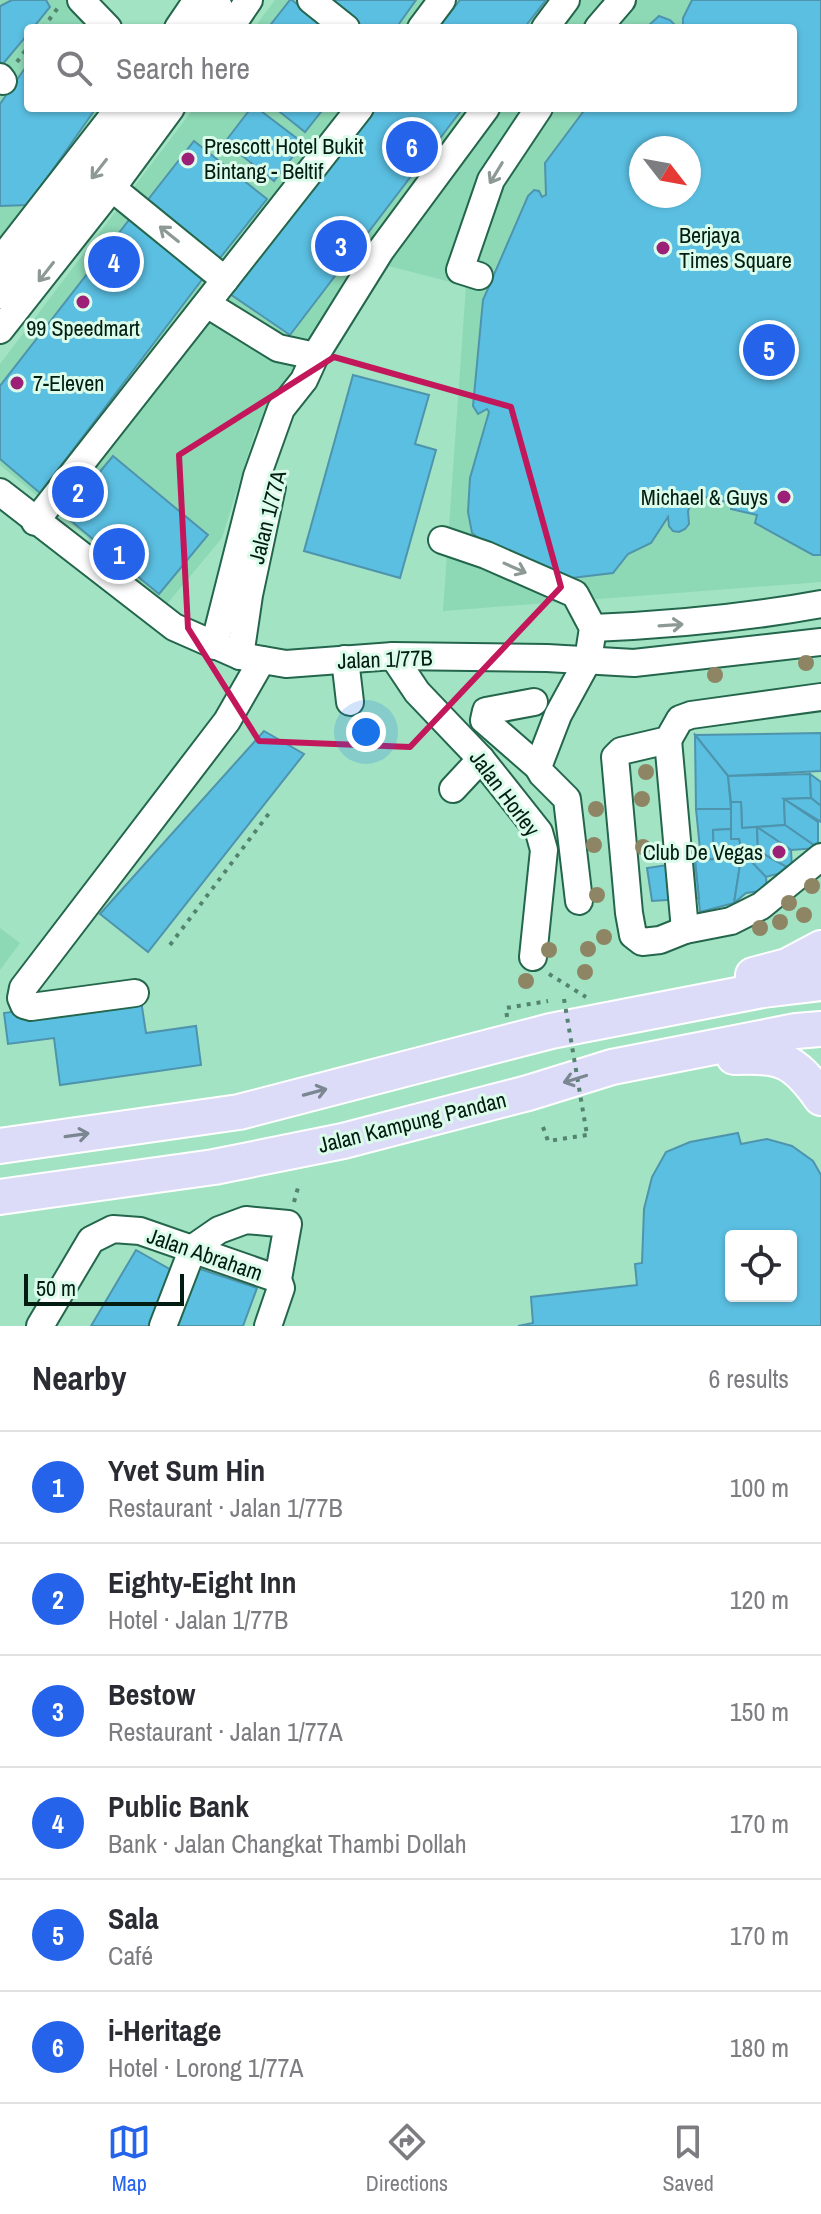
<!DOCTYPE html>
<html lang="en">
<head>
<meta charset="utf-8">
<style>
	:root { --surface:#fff; --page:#f2f2f3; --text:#2b2b33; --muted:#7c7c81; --line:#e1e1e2; --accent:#2563eb }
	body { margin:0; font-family:"Archivo Narrow",sans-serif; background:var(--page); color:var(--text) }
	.controls { position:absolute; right:24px; bottom:24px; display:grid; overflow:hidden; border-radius:8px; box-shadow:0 2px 6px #0004 }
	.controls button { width:72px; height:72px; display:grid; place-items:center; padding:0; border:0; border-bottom:2px solid var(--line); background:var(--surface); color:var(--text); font:40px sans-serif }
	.compass { position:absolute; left:629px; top:136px; width:72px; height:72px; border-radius:50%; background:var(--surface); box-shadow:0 2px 6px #0004; rotate:121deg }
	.scale { position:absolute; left:24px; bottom:20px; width:160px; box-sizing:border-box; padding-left:8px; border:4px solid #021c12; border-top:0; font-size:22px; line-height:28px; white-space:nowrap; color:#021c12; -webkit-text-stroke:6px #dbfceb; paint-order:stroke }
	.you { position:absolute; left:366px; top:732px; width:28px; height:28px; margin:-20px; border:6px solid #fff; border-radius:50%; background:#1a73e8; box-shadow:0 0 0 12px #1a73e833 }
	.badge { display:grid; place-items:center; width:52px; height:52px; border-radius:50%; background:var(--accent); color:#fff; font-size:26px; font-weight:700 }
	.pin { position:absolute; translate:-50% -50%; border:4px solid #fff; box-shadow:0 2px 8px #0006 }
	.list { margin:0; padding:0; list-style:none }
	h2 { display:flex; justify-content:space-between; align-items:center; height:104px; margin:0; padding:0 32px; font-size:34px }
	h2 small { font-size:26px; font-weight:400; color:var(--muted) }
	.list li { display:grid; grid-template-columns:52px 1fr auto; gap:24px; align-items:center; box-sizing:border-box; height:112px; padding:0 32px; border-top:2px solid var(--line) }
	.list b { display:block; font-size:30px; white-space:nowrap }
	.list p { margin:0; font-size:26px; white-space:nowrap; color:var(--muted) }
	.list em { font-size:26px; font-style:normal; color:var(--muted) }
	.icon { flex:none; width:44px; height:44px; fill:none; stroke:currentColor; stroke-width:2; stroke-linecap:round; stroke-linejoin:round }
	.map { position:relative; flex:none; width:821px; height:1326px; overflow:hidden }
	.search { position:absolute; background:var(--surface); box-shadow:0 2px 6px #0004; left:24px; right:24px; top:24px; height:88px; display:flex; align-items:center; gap:20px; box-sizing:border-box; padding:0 28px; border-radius:8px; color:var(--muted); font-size:30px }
	.sheet { height:776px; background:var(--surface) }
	nav { display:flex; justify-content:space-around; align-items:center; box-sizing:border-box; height:112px; border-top:2px solid var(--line); background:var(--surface); font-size:22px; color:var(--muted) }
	nav a { display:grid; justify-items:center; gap:4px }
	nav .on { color:var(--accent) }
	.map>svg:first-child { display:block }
	.built { fill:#8dd8b5; fill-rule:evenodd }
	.building { fill:#5bbfe2; stroke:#4e94ad; stroke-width:2; fill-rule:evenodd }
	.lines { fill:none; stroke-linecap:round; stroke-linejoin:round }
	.minor-casing { stroke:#24664c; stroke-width:30 }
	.major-casing { stroke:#fff; stroke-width:38 }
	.path { stroke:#54836e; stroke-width:4; stroke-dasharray:4 6; stroke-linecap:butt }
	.minor { stroke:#fff; stroke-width:26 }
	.major { stroke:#dcdcf8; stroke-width:34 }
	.path-bridge { stroke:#54836e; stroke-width:4; stroke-dasharray:4 6; stroke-linecap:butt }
	.tree { fill:#8e8564 }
	.oneway { stroke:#8d9994 }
	.oneway2 { stroke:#7a8690 }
	.marked { fill:none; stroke:#c2185b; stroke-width:6; stroke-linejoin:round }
	.poi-dot { fill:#9c2076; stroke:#dbfceb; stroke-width:3 }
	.labels { text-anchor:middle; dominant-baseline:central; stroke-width:6; stroke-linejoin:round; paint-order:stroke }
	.poi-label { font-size:22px; fill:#021c12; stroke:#dbfceb; text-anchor:start }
	.street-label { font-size:22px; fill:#021c12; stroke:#dbfceb }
</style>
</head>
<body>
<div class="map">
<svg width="821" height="1326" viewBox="0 0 821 1326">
	<rect width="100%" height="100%" fill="#a1e3c3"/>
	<g class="built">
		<path d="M0 0H71L94 28H28V108H103L0 237Z"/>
		<path d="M275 0H821V582L443 611 466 286 358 258 255 432 222 538 167 604 0 465V364L194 108H793V28H254ZM641 148H689V196H641Z"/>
		<path d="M0 928 20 943 0 970Z"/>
	</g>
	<g class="building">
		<path d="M12 0H46L50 7 33 28H28V34L2 65 0 61V6Z"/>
		<path d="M290 0H292L326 28H268Z"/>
		<path d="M324 0H416L396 28H362Z"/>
		<path d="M460 0H546L524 28H438Z"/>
		<path d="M692 0H821V555H813L755 523 757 515 731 509 732 503 695 495 688 511 689 524 685 529 679 532 673 531 669 526 668 517 651 543 628 554 613 573 563 579 516 566 472 533 468 512 470 478 489 412 487 409 478 414 473 406 483 300 528 196 534 190 539 191 542 197 546 195 545 163 586 108H793V28H683V18ZM641 148H689V196H641Z"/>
		<path d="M659 16 670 20 678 28H646Z"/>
		<path d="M28 64V108H96L28 205 0 206V104Z"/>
		<path d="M251 108H257L303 143 274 181 225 142Z"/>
		<path d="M275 108H324L305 132Z"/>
		<path d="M375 108H463L290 335 230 294Z"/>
		<path d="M194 141 267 199 216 263 143 206Z"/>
		<path d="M129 220 204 277 40 493 0 459V386Z"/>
		<path d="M353 375 429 395 415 444 436 450 400 578 304 551Z"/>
		<path d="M113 456 208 535 159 594 64 515Z"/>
		<path d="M264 731 304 754 148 952 100 914Z"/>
		<path d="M821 733V771L728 776 695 735Z"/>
		<path d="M695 735 728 776 731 809H696Z"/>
		<path d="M810 774 811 798 784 799 785 825 742 828 741 802H731L728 776Z"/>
		<path d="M810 774 821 782V806L811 798Z"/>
		<path d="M811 798 821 806V822L784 799Z"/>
		<path d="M784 799 818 822V848L785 825Z"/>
		<path d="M731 802H741L742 828 757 827 758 851 742 852 739 839H731Z"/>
		<path d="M696 809H731V829L713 830 714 859H701Z"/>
		<path d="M785 825 818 848 791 850 757 827Z"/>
		<path d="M757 827 791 850 792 870 758 851Z"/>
		<path d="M731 829V839H739L742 852 734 903 700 912 695 861 714 859 713 830Z"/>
		<path d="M758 851 792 870 766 877 742 852Z"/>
		<path d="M742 852 766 877 767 890 746 893 734 903Z"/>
		<path d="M695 861 699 898 652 901 647 868Z"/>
		<path d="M140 994 146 1033 196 1026 201 1065 60 1085 54 1038 8 1044 4 1013Z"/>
		<path d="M738 1133 741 1144 767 1139 792 1146 813 1161 821 1175V1326H518L533 1323 531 1297 637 1285 635 1264 642 1263 644 1209 652 1177 666 1152 690 1142ZM731 1236H791V1296H731Z"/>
		<path d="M136 1250 173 1271 154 1326H91Z"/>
		<path d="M197 1268 257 1288 243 1326H177Z"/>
	</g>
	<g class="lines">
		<defs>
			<g id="minor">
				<path d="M81 0 108 28"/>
				<path d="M311 0 346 28"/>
				<path d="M178 28 197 0"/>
				<path d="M204 28 219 7"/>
				<path d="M230 28 249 0"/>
				<path d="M421 28 442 0"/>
				<path d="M545 28 566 0"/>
				<path d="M598 28 622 0"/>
				<path d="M0 77 3 81"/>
				<path d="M112 188 225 280"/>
				<path d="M0 261 119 108"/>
				<path d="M479 276 460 270 491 180 539 108"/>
				<path d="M0 295 147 108"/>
				<path d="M207 304 278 348 315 356"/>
				<path d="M0 330 112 188 171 108"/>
				<path d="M0 492 174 627 240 656 286 664 393 656 547 658 634 663 821 642"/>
				<path d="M35 522 360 108"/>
				<path d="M442 540 486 555 575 594 593 628 588 660 558 715 538 767 542 774 567 799 579 901"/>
				<path d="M593 628C670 625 745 618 821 604"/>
				<path d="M214 646 257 476 281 409 304 380 315 356 381 250 486 108"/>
				<path d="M240 656 249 595 272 487"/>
				<path d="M393 656 417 692 481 759 539 832 544 850 533 957"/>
				<path d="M345 659 350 702"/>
				<path d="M821 697 691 715 680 719 668 740 621 751 615 757 629 913 633 935 642 942 660 940 685 930 731 921 761 906 821 857"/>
				<path d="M534 702 486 711 484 720 538 767"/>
				<path d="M668 740 685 930"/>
				<path d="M453 789 481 759"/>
				<path d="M135 993 31 1007 24 1005 21 998 23 988 227 721 262 660"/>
				<path d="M40 1326 91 1240 113 1229 140 1231 278 1279"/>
				<path d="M163 1326 193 1248 219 1230 246 1220 288 1224 278 1279 281 1288 268 1326"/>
			</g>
			<g id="major">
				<path d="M753 975 787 966 821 948"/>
				<path d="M734 1057C780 1055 794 1059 821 1098"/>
				<path d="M0 1146 239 1112 551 1031 763 990 821 983"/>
				<path d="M0 1197 214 1167 343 1141 528 1093 612 1067 796 1031 821 1029"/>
			</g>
		</defs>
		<use href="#minor" class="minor-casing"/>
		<use href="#major" class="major-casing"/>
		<g class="path">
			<path d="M43 28 60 5"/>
			<path d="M17 62 28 47"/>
			<path d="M170 945 270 812"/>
			<path d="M549 974 586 997"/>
			<path d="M507 1017 506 1008 548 1001"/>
			<path d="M543 1127 548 1141 587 1135"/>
			<path d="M294 1202 299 1184"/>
		</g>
		<use href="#minor" class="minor"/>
		<use href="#major" class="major"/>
		<path class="path-bridge" d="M564 999 587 1135"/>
	</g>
	<g class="tree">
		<circle cx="806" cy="663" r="8"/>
		<circle cx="715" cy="675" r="8"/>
		<circle cx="646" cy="772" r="8"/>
		<circle cx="642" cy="799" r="8"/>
		<circle cx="596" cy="809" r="8"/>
		<circle cx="594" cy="845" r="8"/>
		<circle cx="643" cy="847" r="8"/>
		<circle cx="812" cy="886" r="8"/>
		<circle cx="597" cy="895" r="8"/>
		<circle cx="789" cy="903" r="8"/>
		<circle cx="804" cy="915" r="8"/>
		<circle cx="780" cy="922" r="8"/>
		<circle cx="760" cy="928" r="8"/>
		<circle cx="604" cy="937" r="8"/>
		<circle cx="588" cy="949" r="8"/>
		<circle cx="549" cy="950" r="8"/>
		<circle cx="585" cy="972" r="8"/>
		<circle cx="526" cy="981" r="8"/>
	</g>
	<defs><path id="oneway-shaft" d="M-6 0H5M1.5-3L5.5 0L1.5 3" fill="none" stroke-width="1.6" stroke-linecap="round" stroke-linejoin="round" transform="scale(2)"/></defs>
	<g class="oneway">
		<use href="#oneway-shaft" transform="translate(99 169) rotate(128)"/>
		<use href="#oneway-shaft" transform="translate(496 173) rotate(121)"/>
		<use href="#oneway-shaft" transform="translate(169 234) rotate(-141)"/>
		<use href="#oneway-shaft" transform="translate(46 272) rotate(128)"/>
		<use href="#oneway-shaft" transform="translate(515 568) rotate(24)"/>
		<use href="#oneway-shaft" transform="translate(671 625) rotate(-4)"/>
	</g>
	<g class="oneway2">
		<use href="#oneway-shaft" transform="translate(575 1079) rotate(163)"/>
		<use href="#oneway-shaft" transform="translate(315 1092) rotate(-15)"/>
		<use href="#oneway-shaft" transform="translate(77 1135) rotate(-8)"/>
	</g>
	<path class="marked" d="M334 357 511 407 561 587 410 747 259 741 188 628 179 455Z"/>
	<g class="poi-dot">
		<circle cx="188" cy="159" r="8"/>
		<circle cx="663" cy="248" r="8"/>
		<circle cx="83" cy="302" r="8"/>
		<circle cx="17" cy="383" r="8"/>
		<circle cx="784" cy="497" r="8"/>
		<circle cx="779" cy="852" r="8"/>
	</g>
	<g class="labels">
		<g class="poi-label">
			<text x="204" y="146">Prescott Hotel Bukit<tspan x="204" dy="25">Bintang - Beltif</tspan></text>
			<text x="679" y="235">Berjaya<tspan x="679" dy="25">Times Square</tspan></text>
			<text x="83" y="328" text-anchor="middle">99 Speedmart</text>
			<text x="33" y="383">7-Eleven</text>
			<text x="768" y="497" text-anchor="end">Michael &amp; Guys</text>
			<text x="763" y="852" text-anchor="end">Club De Vegas</text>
		</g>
		<g class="street-label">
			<text transform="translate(267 517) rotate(-76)">Jalan 1/77A</text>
			<text transform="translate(385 659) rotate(-2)">Jalan 1/77B</text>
			<text transform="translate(505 793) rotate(53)">Jalan Horley</text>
			<text transform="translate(412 1122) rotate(-14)">Jalan Kampung Pandan</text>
			<text transform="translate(205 1254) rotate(19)">Jalan Abraham</text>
		</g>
	</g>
</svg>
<div class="controls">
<button><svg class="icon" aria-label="locate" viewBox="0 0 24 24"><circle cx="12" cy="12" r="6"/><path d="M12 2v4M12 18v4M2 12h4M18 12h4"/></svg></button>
</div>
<svg class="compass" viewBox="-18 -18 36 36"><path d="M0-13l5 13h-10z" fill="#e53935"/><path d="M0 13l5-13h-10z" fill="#7c7c81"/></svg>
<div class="scale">50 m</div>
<div class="you"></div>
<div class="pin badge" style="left:119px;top:554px">1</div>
<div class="pin badge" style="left:78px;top:492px">2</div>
<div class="pin badge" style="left:341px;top:246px">3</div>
<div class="pin badge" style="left:114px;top:262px">4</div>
<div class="pin badge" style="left:769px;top:350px">5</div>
<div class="pin badge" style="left:412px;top:147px">6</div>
<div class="search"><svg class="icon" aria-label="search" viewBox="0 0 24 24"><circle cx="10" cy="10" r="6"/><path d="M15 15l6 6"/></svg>Search here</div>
</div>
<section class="sheet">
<h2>Nearby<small>6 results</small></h2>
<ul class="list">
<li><span class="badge">1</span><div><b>Yvet Sum Hin</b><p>Restaurant · Jalan 1/77B</p></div><em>100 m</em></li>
<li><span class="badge">2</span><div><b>Eighty-Eight Inn</b><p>Hotel · Jalan 1/77B</p></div><em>120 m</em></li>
<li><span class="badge">3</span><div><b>Bestow</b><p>Restaurant · Jalan 1/77A</p></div><em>150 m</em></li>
<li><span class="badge">4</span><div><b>Public Bank</b><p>Bank · Jalan Changkat Thambi Dollah</p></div><em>170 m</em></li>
<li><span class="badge">5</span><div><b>Sala</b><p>Café</p></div><em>170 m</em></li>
<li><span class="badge">6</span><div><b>i-Heritage</b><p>Hotel · Lorong 1/77A</p></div><em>180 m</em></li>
</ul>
</section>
<nav>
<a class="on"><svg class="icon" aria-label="map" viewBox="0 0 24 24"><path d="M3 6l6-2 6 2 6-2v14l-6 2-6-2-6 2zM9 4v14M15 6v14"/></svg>Map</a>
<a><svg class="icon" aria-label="directions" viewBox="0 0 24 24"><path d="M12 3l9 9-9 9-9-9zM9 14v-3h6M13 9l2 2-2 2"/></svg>Directions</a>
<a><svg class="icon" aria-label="saved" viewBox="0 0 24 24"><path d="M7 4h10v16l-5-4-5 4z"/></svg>Saved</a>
</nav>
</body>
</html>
